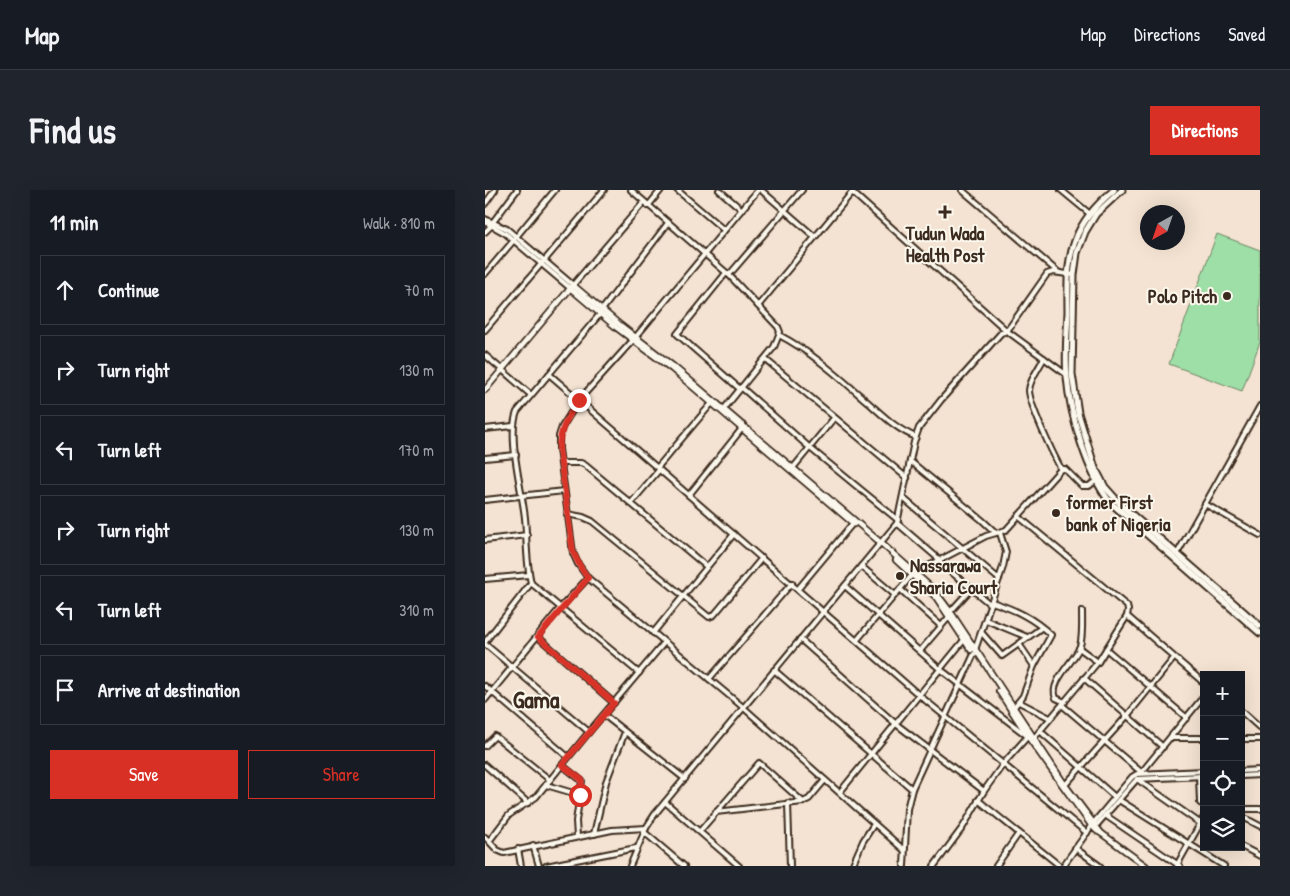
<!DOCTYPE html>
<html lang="en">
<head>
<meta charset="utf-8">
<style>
	:root { --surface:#171b24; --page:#20242c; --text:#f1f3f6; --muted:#9ea1a6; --line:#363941; --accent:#d93025 }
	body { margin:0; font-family:"Patrick Hand",sans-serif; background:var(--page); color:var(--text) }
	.controls { position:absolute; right:15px; bottom:15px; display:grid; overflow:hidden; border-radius:0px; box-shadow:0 5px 20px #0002 }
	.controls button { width:45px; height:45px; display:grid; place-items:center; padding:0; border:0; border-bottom:1px solid var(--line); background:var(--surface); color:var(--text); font:25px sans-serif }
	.compass { position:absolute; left:655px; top:15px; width:45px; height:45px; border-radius:50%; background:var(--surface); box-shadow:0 5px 20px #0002; rotate:220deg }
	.stop { position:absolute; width:15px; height:15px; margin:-11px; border:4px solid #d93025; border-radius:50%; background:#fff }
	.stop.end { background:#d93025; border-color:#fff; box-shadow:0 1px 5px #0008 }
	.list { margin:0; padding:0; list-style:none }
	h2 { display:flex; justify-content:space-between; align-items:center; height:65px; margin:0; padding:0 20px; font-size:21px }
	h2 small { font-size:16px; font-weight:400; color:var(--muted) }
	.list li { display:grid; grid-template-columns:32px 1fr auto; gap:15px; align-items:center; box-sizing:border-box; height:70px; margin:0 10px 10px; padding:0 10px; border:1px solid var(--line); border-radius:0px }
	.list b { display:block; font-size:19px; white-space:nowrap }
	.list em { font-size:16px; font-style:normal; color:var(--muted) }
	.actions { display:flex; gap:10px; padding:15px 20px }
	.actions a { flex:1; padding:11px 0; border:1px solid var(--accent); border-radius:0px; text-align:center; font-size:18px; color:var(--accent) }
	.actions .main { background:var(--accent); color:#fff }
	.icon { flex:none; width:28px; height:28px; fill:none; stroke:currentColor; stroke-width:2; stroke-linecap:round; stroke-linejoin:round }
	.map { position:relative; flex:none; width:775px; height:676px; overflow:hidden; border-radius:0px }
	header { display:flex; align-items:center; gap:30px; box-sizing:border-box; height:70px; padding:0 25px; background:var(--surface); border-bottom:1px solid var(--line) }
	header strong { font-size:24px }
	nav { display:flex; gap:28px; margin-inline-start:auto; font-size:18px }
	.intro { display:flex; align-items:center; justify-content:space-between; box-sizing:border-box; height:120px; padding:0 30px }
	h1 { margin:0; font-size:35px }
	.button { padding:12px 22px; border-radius:0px; background:var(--accent); color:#fff; font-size:18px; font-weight:700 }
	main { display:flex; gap:30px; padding:0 30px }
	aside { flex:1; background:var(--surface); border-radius:0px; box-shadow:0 5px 20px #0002 }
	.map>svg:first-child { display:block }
	.garden { fill:#9edea7; stroke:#6c8462 }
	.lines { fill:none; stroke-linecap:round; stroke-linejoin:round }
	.minor-casing { stroke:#3b2a1e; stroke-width:8 }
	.tertiary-casing { stroke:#3b2a1e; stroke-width:8 }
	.secondary-casing { stroke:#3b2a1e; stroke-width:9 }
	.minor { stroke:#fbf7ec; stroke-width:4 }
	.tertiary { stroke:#fbf7ec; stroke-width:4.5 }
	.secondary { stroke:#fbf7ec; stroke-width:5 }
	.route { stroke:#d93025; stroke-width:6 }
	.poi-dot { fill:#3b2a1e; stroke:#fbf7ec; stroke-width:2 }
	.labels { text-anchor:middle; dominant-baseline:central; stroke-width:4; stroke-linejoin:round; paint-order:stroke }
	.poi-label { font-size:19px; font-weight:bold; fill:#3b2a1e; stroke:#fbf7ec; text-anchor:start }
	.district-label { font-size:24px; font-weight:bold; fill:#3b2a1e; stroke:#fbf7ec }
</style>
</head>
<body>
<header>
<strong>Map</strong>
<nav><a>Map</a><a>Directions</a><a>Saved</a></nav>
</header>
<div class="intro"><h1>Find us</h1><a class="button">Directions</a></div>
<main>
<aside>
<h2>11 min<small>Walk · 810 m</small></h2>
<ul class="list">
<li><svg class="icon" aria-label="ahead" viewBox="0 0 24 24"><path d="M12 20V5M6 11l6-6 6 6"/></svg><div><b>Continue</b></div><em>70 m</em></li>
<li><svg class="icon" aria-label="right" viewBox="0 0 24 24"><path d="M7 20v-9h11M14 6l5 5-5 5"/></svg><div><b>Turn right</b></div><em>130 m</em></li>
<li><svg class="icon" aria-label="left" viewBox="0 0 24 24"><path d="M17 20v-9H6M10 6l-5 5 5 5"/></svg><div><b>Turn left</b></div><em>170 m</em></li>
<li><svg class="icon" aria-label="right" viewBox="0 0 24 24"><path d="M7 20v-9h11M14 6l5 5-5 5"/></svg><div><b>Turn right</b></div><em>130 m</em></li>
<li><svg class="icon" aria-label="left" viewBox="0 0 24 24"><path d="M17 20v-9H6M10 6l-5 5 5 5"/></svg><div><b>Turn left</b></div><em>310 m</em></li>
<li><svg class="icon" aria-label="arrive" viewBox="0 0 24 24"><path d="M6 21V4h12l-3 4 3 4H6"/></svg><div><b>Arrive at destination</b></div></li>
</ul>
<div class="actions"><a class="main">Save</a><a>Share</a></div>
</aside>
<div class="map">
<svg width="775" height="676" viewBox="0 0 775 676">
	<rect width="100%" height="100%" fill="#f4e3d2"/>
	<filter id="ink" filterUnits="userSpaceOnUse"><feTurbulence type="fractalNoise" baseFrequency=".02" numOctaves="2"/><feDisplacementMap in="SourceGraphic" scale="10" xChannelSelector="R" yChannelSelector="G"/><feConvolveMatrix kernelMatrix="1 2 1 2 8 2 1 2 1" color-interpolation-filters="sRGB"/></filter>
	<g filter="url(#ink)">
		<path class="garden" d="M732 44 775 60V152L757 201 684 174Z"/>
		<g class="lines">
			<defs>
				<g id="minor">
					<path d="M146 0 244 85 293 137 295 142 289 157 239 219"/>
					<path d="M192 0 239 40"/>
					<path d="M234 0 256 19"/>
					<path d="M273 0 149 149 94 210 77 237 74 246V259L88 363 93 374 103 388 259 518 419 660"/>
					<path d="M276 0 330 47"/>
					<path d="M477 0 573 82"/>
					<path d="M576 0 605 24"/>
					<path d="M368 3 522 141 582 185"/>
					<path d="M0 14 10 0"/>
					<path d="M163 16 176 0"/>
					<path d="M0 29 22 39 88 95 159 12"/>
					<path d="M0 32 20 43 85 98"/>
					<path d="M8 32 32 0"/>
					<path d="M0 42 7 35"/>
					<path d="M31 47 70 0"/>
					<path d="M59 71 119 0"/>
					<path d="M241 83 192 144 255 199"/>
					<path d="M0 84 29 50"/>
					<path d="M244 85 317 0"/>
					<path d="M273 116 369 0"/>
					<path d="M117 120 183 33"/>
					<path d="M115 124 32 222C22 247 37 299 40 328 42 349 41 372 46 393L154 483"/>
					<path d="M0 140 57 73"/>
					<path d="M294 145C325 161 352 185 378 208 396 223 410 239 431 247"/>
					<path d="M0 165 46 205"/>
					<path d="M559 168C554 178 545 189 544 200 544 214 568 264 576 279H580L597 296H604L613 289"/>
					<path d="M280 169 422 288"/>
					<path d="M64 184 434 505 602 643"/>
					<path d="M256 197 325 258 413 330"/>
					<path d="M0 239 28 236"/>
					<path d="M0 268 31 265"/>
					<path d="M425 271 497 330 511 343"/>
					<path d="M76 273H96L100 275 222 377"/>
					<path d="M172 278 227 213"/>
					<path d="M308 278 349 228"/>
					<path d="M204 305 259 236"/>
					<path d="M418 308 514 389"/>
					<path d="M0 310 79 301"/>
					<path d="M146 313 174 280"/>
					<path d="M720 314 775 345"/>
					<path d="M82 324 98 327 107 331 224 427 229 425 277 368"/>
					<path d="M533 326 642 416 643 420 642 426 613 472 549 548"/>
					<path d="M412 333 455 370"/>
					<path d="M0 350 42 345"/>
					<path d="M692 364 775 216"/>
					<path d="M453 371 506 415"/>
					<path d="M376 376 410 405"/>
					<path d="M430 383 501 346 521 340 576 279"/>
					<path d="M0 389 44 385"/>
					<path d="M360 396 455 479 541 545"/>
					<path d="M313 399 368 333"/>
					<path d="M415 399 456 436"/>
					<path d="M507 412C531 420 548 428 566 445L549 476 538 506 529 517"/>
					<path d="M465 422 486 399"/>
					<path d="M642 426 719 493"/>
					<path d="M501 430 542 447"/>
					<path d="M496 442 517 466 556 438"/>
					<path d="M168 443 249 344"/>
					<path d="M53 447 129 513"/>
					<path d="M315 449 411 534 499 601"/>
					<path d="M372 450 427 385"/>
					<path d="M0 452 46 393"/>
					<path d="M0 454 104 542"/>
					<path d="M534 454 549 476"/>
					<path d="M594 458 613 472"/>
					<path d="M621 459 702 528"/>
					<path d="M490 460 518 377 521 362 515 343"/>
					<path d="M435 461 464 427"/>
					<path d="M289 480 427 599"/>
					<path d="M599 488 678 557"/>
					<path d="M224 489 307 393"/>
					<path d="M0 496 83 567"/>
					<path d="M0 510 76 417 103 388"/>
					<path d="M534 512 565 528"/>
					<path d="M580 512 571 508C563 492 591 470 595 456 598 446 597 432 597 421"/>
					<path d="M577 515 656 582"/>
					<path d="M756 521 775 538"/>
					<path d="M119 525 200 589"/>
					<path d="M555 541 630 607"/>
					<path d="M686 548H719"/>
					<path d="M756 549H775"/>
					<path d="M0 556 10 546 65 590"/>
					<path d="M0 575 43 613"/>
					<path d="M77 575 97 591 91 631 92 647"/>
					<path d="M756 581 775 580"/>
					<path d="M656 583 719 506"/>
					<path d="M714 586 715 613 719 615"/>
					<path d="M756 586 775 585"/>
					<path d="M652 589 719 636"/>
					<path d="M61 595 95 605"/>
					<path d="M580 595 642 526 689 468"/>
					<path d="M355 602 479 450"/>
					<path d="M493 610 575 676"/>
					<path d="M634 610 739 676"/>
					<path d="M180 612 254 676"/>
					<path d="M303 613 305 676"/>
					<path d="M756 619H775"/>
					<path d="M231 622 318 612 324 609 340 590"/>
					<path d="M620 625 695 676"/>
					<path d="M756 626 775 636"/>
					<path d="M609 638 652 589 719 586"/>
					<path d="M215 641 274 573 318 612"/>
					<path d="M159 642 199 676"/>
					<path d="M109 644 121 592 140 542"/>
					<path d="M0 647 12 660 19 663 127 640 161 638"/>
					<path d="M5 650 24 625 51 607 104 542 179 453"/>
					<path d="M48 655 54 676"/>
					<path d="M756 656 775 666"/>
					<path d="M590 658 615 676"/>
					<path d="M33 659 36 676"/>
					<path d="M692 675 719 627"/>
					<path d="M61 676 151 658"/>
					<path d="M145 676 161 638 170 624 412 333 429 252 434 238 456 210 516 143 522 141 562 84 568 82 589 85"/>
					<path d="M367 676 378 651 389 634"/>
					<path d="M419 676 422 619 427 599 489 464"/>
					<path d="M449 676 478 637 499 601 519 573 544 545"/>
					<path d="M511 676 534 643"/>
					<path d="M578 676 603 641 605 637 647 587 652 584 719 581"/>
				</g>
				<g id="tertiary">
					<path d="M85 98 132 138 187 179 369 334"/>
					<path d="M0 200 88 95 135 135 189 177 396 353 449 400 467 424 580 595 616 643"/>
					<path d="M411 370 451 407 486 460"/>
					<path d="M514 501 546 551 606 635 612 641 616 643 661 676"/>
				</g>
				<g id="secondary">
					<path d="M629 0C612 14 597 30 590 51 581 74 583 98 583 122 582 144 580 166 582 187 585 224 602 283 625 312L775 443"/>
					<path d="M637 0 611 24 600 42 592 63 589 85 587 184 593 223 610 278 620 297 637 316 775 436"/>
				</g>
			</defs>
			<use href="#minor" class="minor-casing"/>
			<use href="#tertiary" class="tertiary-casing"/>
			<use href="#secondary" class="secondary-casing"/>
			<use href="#minor" class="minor"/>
			<use href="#tertiary" class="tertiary"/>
			<use href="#secondary" class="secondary"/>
		</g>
	</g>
	<g class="lines" filter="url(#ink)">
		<path class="route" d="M94 210C83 228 75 237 74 259L88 362 96 378 103 388 53 447 129 513 77 575 97 590 95 605"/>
	</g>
	<g class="poi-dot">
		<path d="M457.5 14.5h5v5h5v5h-5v5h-5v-5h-5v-5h5z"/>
		<circle cx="742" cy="106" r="5"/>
		<circle cx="571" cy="323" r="5"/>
		<circle cx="415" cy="386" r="5"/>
	</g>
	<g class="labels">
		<g class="poi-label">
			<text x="460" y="43" text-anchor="middle">Tudun Wada<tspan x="460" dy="22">Health Post</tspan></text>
			<text x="732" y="106" text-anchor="end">Polo Pitch</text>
			<text x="581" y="312">former First<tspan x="581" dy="22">bank of Nigeria</tspan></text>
			<text x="425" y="375">Nassarawa<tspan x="425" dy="22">Sharia Court</tspan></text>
		</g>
		<g class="district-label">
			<text x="51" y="509">Gama</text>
		</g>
	</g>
</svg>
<div class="controls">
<button>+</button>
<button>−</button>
<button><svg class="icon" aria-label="locate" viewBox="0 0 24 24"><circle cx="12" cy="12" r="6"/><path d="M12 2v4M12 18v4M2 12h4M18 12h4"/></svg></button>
<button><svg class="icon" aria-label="layers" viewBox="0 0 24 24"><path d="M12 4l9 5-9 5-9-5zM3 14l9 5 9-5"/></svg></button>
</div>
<svg class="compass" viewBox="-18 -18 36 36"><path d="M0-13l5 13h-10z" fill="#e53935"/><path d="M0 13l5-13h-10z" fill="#9ea1a6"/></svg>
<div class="stop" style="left:95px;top:605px"></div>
<div class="stop end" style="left:94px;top:210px"></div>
</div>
</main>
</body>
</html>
